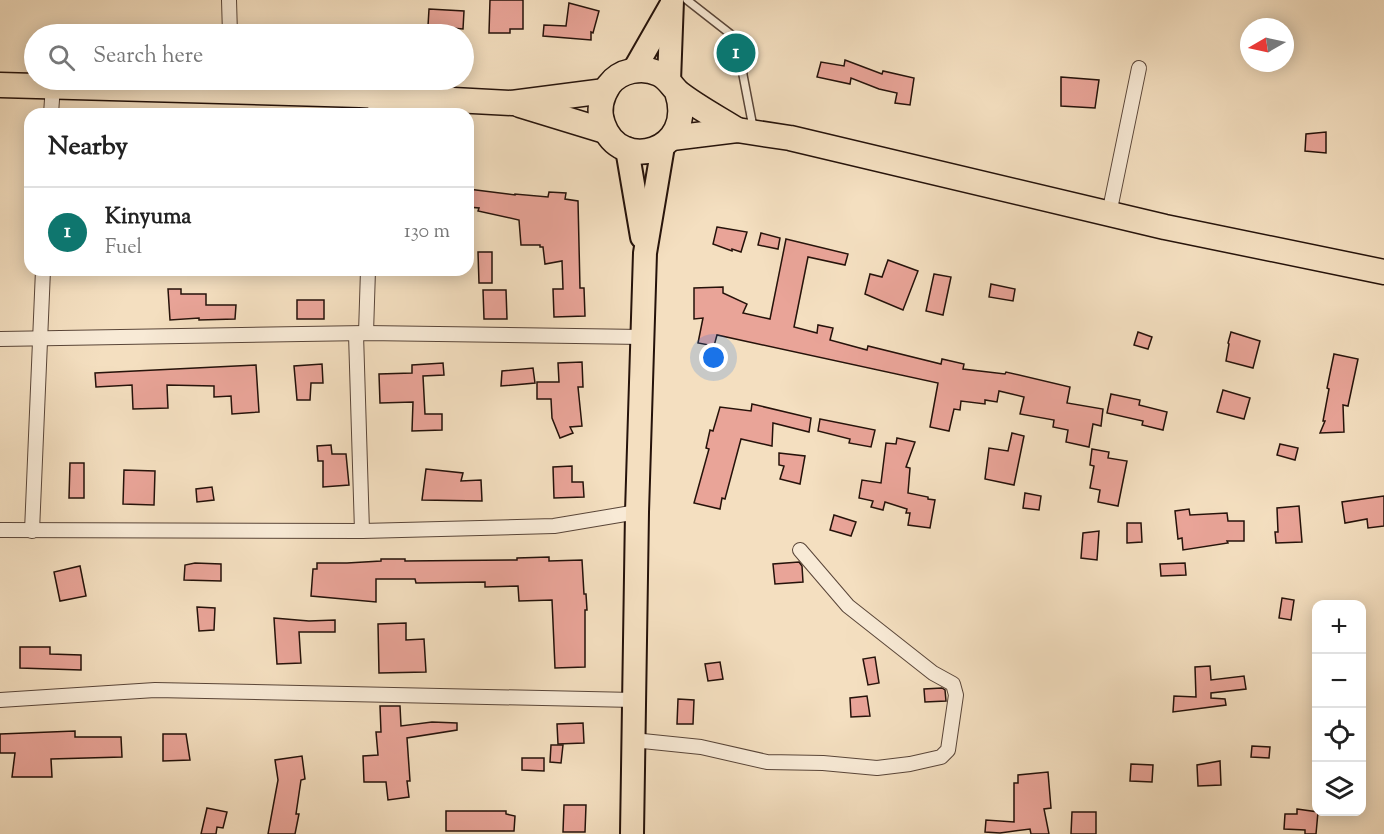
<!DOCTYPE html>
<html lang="en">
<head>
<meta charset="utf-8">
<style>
	:root { --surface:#fff; --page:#f2f2f2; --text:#222; --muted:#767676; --line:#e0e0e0; --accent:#0f766e }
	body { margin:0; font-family:"Sorts Mill Goudy",serif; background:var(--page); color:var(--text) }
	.controls { position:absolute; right:18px; bottom:18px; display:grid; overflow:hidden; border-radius:12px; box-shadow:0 3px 15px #0003 }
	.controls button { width:54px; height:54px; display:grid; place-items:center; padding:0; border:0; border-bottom:2px solid var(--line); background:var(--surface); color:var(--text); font:30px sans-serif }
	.compass { position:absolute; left:1240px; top:18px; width:54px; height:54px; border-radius:50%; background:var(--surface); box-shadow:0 3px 15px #0003; rotate:261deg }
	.you { position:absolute; left:714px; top:358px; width:21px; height:21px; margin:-15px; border:4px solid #fff; border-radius:50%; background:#1a73e8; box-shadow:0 0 0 9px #1a73e833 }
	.badge { display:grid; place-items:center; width:39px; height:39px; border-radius:50%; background:var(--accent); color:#fff; font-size:20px; font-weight:700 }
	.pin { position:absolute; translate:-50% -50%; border:3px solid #fff; box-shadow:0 2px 6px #0006 }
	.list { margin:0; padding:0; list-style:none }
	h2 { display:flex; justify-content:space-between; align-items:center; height:78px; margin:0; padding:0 24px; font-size:26px }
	h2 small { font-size:20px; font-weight:400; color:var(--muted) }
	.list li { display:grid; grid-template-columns:39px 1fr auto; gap:18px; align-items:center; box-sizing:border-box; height:90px; padding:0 24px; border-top:2px solid var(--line) }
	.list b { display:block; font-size:22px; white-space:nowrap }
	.list p { margin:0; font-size:20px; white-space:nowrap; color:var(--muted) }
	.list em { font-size:20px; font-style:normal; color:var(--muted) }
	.icon { flex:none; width:33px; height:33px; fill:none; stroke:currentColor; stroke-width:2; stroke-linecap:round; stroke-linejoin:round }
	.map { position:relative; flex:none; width:1384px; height:834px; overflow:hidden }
	.search { position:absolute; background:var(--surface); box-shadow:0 3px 15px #0003; left:24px; top:24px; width:450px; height:66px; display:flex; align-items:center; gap:15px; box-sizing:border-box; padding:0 21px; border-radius:33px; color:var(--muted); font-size:22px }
	.panel { position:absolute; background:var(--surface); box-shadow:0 3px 15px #0003; left:24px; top:108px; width:450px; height:168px; border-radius:18px }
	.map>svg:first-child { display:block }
	.building { fill:#e9a498; stroke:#25120a; stroke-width:1.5 }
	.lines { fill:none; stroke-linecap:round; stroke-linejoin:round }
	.service-casing { stroke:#594538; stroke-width:10 }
	.minor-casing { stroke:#594538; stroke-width:16 }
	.primary-casing { stroke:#25120a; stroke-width:26 }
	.trunk-casing { stroke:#25120a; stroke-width:27 }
	.service { stroke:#f8ead6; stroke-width:7 }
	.minor { stroke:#f8ead6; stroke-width:14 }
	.primary { stroke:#f4dfc0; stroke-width:22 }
	.trunk { stroke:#f4dfc0; stroke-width:24 }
</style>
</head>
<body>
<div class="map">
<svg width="1384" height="834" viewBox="0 0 1384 834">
	<rect width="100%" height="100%" fill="#f4dfc0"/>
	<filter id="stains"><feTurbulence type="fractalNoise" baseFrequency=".00333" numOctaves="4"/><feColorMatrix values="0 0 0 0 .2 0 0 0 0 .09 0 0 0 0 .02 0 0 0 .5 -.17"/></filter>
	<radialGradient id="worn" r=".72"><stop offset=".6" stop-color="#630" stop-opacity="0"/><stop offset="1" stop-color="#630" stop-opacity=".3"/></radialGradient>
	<g class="building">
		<path d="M490 0H523V29H510V33H489Z"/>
		<path d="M569 3 599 11 593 33 591 32V40L543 36 544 25 566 26Z"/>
		<path d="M429 9 464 11 463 29 428 26Z"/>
		<path d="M845 60 882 74 883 71 914 78 910 105 895 103 897 93 879 89 851 78 850 84 817 77 821 62 844 66Z"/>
		<path d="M1061 77 1099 80 1095 108 1061 106Z"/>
		<path d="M1326 132V153L1305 151 1306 134Z"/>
		<path d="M468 189 515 195V194L548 197 549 192 566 193 565 199 578 201 580 288H584L585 316 554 317 553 289H563L562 261 545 264 543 247H540V245H521L519 220 478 211 479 208 468 207Z"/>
		<path d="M717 227 747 232 741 252 732 249V251L713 244Z"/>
		<path d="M761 233 780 238 778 249 758 245Z"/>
		<path d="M786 239 848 254 845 265 808 257 794 327 817 333 818 325 833 328 830 340 867 350 868 346 941 364 942 359 964 364 963 369 1005 374 1006 372 1070 387 1067 403 1103 409 1101 426 1093 424 1089 447 1066 442 1068 430 1053 427 1054 420 1020 414 1024 397 999 391 997 402 985 400V404L961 401 960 410 954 409 949 431 930 427 938 383 717 335 714 346 698 343 703 318 694 319V288L723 287V293L747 304 743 313 770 319Z"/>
		<path d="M478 252H492V283H479Z"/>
		<path d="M888 260 918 271 903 310 865 294 870 274 882 277Z"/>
		<path d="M934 274 951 277 943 315 926 311Z"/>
		<path d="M991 284 1015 289 1013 301 989 297Z"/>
		<path d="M168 289H181V294H206V305H236L235 319 199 320V318L170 320Z"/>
		<path d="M483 290H506L507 319H484Z"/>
		<rect x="297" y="300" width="27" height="19"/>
		<path d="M1138 332 1152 337 1148 349 1134 345Z"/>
		<path d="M1231 332 1260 341 1253 368 1226 361 1229 344 1228 343Z"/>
		<path d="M1334 354 1358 359 1348 406 1343 405 1344 432 1320 433 1325 421H1323L1329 389 1327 388Z"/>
		<path d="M582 362 583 387H578L582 426 570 427 573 433 560 438 552 418 551 399H537V382H559L558 363Z"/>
		<path d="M443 363 444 375 423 376 425 414H442V430L412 431 413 402 380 403 379 374 412 373V365Z"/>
		<path d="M322 364 323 383H311L310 400H297L294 366Z"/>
		<path d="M256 365 259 412 232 414 231 396 214 397V386L167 385 168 408 133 409 132 385 96 387 95 373Z"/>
		<path d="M533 368 535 383 501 386 502 371Z"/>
		<path d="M1223 390 1250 398 1244 419 1217 412Z"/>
		<path d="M1111 394 1140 400 1139 405 1167 412 1163 430 1142 425 1143 421 1107 413Z"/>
		<path d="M752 404 811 418 809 432 773 423 772 446 741 439 725 499 722 498 720 509 694 503 709 449 706 448 710 430 713 431 720 407 751 411Z"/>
		<path d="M820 419 875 430 871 447 849 443 850 439 818 431Z"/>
		<path d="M1012 433 1024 436 1014 485 985 479 989 448 1008 451Z"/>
		<path d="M897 438 915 442 906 467 910 468 908 493 928 497V499L935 500 930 528 908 525 910 513H906L907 509 885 502 883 510 871 507 873 501 859 498 862 480 881 483 886 443 896 444Z"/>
		<path d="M1280 444 1298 448 1295 460 1277 455Z"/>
		<path d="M331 445 332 454H346L349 485 323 487V461H318L317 446Z"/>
		<path d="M1092 449 1109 452 1108 458 1127 461 1118 506 1098 502 1100 490 1090 488 1094 466 1090 465Z"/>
		<path d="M779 453 805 456 800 484 780 479 784 466 779 465Z"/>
		<path d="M70 463H84V498H69Z"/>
		<path d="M572 466V482H583L584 497 554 498 553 467Z"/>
		<path d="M426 469 463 473 461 481 481 480 482 501 422 500Z"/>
		<path d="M124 470 155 471 154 505 123 504Z"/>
		<path d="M212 487 214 500 197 502 196 489Z"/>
		<path d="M1025 493 1041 496 1039 510 1023 508Z"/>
		<path d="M1384 496V526L1368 528 1367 519 1345 523 1342 502Z"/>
		<path d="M1299 506 1302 542 1276 543 1275 532H1278L1277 508Z"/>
		<path d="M1189 509 1190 515 1227 513 1228 521H1244V541H1227L1228 543 1183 550 1182 538 1178 539 1175 511Z"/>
		<path d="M834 515 856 522 851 536 830 530Z"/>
		<path d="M1127 523H1141L1142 542 1127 543Z"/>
		<path d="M1099 531 1097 560 1081 558 1083 533Z"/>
		<path d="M549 557V561L582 560 584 594H586L587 610H585V667L555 668 552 600 519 601 518 586 485 587V582L416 583 415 579H376V602L311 596 313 569H317V563H347L381 561V559H405V561L517 560V558Z"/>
		<path d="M799 562 802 566 803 582 775 584 773 564Z"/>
		<path d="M195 563 221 564V581L184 580 185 565Z"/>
		<path d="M1185 563 1186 575 1161 576 1160 564Z"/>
		<path d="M80 566 86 596 60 601 54 572Z"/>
		<path d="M1282 598 1294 600 1291 620 1279 618Z"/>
		<path d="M197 607 215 608 214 630 199 631Z"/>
		<path d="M274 618 309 621 335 620V632H299L301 663 277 664Z"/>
		<path d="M406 623V640L424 639 426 672 379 673 378 624Z"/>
		<path d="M20 647H50V654L81 655V670L20 668Z"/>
		<path d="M875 657 879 683 868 685 863 659Z"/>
		<path d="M720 662 723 679 708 681 705 664Z"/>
		<path d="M1210 666 1211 680 1244 676 1246 689 1211 693V698L1225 699 1226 705 1173 712 1174 696 1196 697 1195 667Z"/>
		<path d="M942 688 945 690 946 701 925 702 924 689Z"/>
		<path d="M867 696 870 716 851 717 850 698Z"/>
		<path d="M678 699 694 700 693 724H677Z"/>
		<path d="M380 706H400L401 726 432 722 457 723V730L407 738 410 781H407L409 797 388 800 386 782H364L363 756 378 755 376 732H381Z"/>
		<path d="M583 723 584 743 558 744 557 724Z"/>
		<path d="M75 731V737H121L122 757 51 759 52 777H12L15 753H0V734Z"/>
		<path d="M163 734H186L190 760 163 761Z"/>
		<path d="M551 745H563L561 763 550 762Z"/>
		<path d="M1252 746 1270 747 1269 758 1251 757Z"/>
		<path d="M302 756 305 779 301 780 296 814H299L295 834H268L278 780 275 760Z"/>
		<path d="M522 758H544V771L522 770Z"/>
		<path d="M1220 761 1221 785 1198 786 1197 765Z"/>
		<path d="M1131 764 1153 765 1152 782 1130 781Z"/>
		<path d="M1048 772 1051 808 1044 809 1049 834H1031L1030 829 1000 833 985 832 986 820 1014 822V783H1018V775Z"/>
		<path d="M564 805H586L585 832H563Z"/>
		<path d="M207 808 227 812 223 828 217 827 216 834H201Z"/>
		<path d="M1297 809 1318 812 1316 834H1305V830L1284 829 1285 814H1297Z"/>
		<path d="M446 811H506V814L515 816 514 831H446Z"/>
		<path d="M1072 812H1096V834H1071Z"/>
	</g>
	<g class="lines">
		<defs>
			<path id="service" d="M687 0 733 36 742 55 743 75 753 127"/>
			<g id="minor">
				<path d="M229 0 230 34"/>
				<path d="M51 114 53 85"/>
				<path d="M375 114 376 96"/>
				<path d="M1109 214 1139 68"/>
				<path d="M366 333 368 270"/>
				<path d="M356 334 362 531"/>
				<path d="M0 339 366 333 642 337"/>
				<path d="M0 530 362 531 554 526 637 512"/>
				<path d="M32 531 43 270"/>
				<path d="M0 700 155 690 634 700"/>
				<path d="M633 740 701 747 767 762 823 763 877 768 910 764 941 757 948 750 956 695 953 684 933 673 848 606 800 550"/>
			</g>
			<g id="primary">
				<path d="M634 70 670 7"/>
				<path d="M669 81 672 0"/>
				<path d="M627 149 642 237"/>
				<path d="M632 834 637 512 645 253 663 146"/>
			</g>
			<g id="trunk">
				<path d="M0 85 360 95 512 103 605 91"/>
				<path d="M677 92C697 152 620 174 603 124 598 111 601 97 609 85 620 70 643 66 659 74 668 78 672 87 679 93 697 107 718 118 737 130"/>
				<path d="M520 105 605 131"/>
				<path d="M672 138 737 130 790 138 1165 227 1384 272"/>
			</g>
		</defs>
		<use href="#service" class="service-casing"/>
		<use href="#minor" class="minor-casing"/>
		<use href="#primary" class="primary-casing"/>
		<use href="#trunk" class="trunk-casing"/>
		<use href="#service" class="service"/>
		<use href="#minor" class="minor"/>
		<use href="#primary" class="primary"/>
		<use href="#trunk" class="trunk"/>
	</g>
	<rect width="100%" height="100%" filter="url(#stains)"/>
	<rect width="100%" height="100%" fill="url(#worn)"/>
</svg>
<div class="controls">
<button>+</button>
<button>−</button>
<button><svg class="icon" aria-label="locate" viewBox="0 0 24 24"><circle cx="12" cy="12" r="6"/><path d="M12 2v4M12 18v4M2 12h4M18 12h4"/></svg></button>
<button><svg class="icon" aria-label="layers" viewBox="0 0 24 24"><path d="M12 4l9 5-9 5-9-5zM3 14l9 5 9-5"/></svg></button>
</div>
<svg class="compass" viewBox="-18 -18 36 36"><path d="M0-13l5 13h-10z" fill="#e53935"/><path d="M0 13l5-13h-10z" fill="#767676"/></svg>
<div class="you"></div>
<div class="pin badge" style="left:736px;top:53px">1</div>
<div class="search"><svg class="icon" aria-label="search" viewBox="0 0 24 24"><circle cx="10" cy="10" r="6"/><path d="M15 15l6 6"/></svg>Search here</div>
<section class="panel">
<h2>Nearby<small></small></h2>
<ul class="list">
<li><span class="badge">1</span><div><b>Kinyuma</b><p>Fuel</p></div><em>130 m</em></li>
</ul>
</section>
</div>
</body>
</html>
